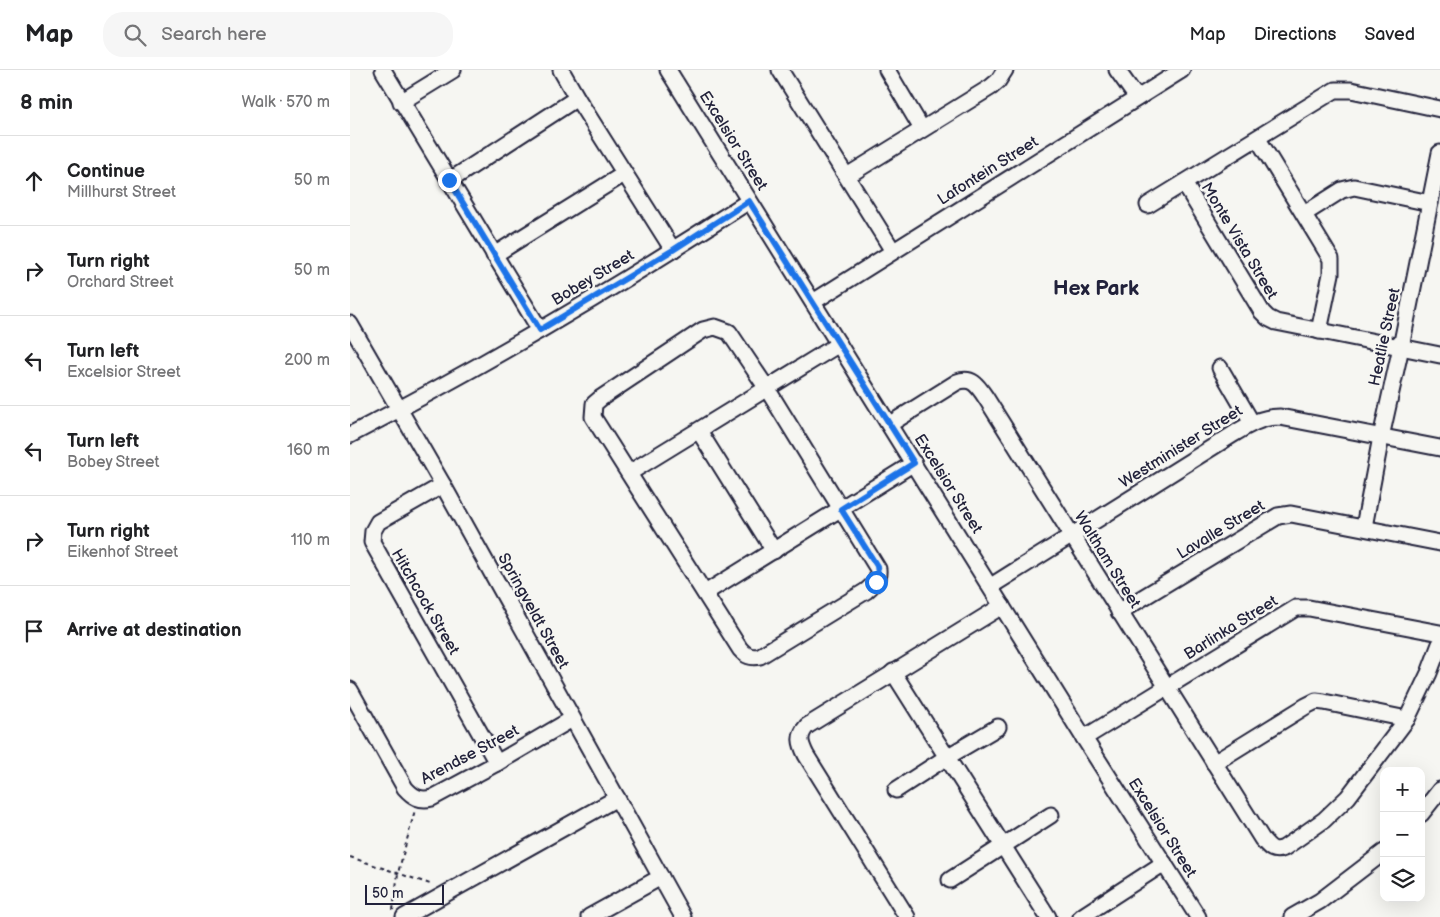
<!DOCTYPE html>
<html lang="en">
<head>
<meta charset="utf-8">
<style>
	:root { --surface:#fff; --page:#f6f6f6; --text:#202124; --muted:#757577; --line:#e0e0e0 }
	body { margin:0; font-family:"Balsamiq Sans",sans-serif; background:var(--page); color:var(--text) }
	.controls { position:absolute; right:15px; bottom:15px; display:grid; overflow:hidden; border-radius:10px; box-shadow:0 5px 20px #0002 }
	.controls button { width:45px; height:45px; display:grid; place-items:center; padding:0; border:0; border-bottom:1px solid var(--line); background:var(--surface); color:var(--text); font:25px sans-serif }
	.scale { position:absolute; left:15px; bottom:12px; width:79px; box-sizing:border-box; padding-left:5px; border:2px solid #22223b; border-top:0; font-size:14px; line-height:18px; white-space:nowrap; color:#22223b; -webkit-text-stroke:4px #f6f6f2; paint-order:stroke }
	.stop { position:absolute; width:15px; height:15px; margin:-11px; border:4px solid #1a73e8; border-radius:50%; background:#fff }
	.stop.end { background:#1a73e8; border-color:#fff; box-shadow:0 1px 5px #0008 }
	.list { margin:0; padding:0; list-style:none }
	h2 { display:flex; justify-content:space-between; align-items:center; height:65px; margin:0; padding:0 20px; font-size:21px }
	h2 small { font-size:16px; font-weight:400; color:var(--muted) }
	.list li { display:grid; grid-template-columns:32px 1fr auto; gap:15px; align-items:center; box-sizing:border-box; height:90px; padding:0 20px; border-top:1px solid var(--line) }
	.list b { display:block; font-size:19px; white-space:nowrap }
	.list p { margin:0; font-size:16px; white-space:nowrap; color:var(--muted) }
	.list em { font-size:16px; font-style:normal; color:var(--muted) }
	.icon { flex:none; width:28px; height:28px; fill:none; stroke:currentColor; stroke-width:2; stroke-linecap:round; stroke-linejoin:round }
	.map { position:relative; flex:none; width:1090px; height:847px; overflow:hidden }
	header { display:flex; align-items:center; gap:30px; box-sizing:border-box; height:70px; padding:0 25px; background:var(--surface); border-bottom:1px solid var(--line) }
	header strong { font-size:24px }
	nav { display:flex; gap:28px; margin-inline-start:auto; font-size:18px }
	.search { width:350px; height:45px; background:var(--page); display:flex; align-items:center; gap:12px; box-sizing:border-box; padding:0 18px; border-radius:20px; color:var(--muted); font-size:19px }
	main { display:flex }
	aside { flex:1; background:var(--surface) }
	.map>svg:first-child { display:block }
	.lines { fill:none; stroke-linecap:round; stroke-linejoin:round }
	.minor-casing { stroke:#22223b; stroke-width:19 }
	.path { stroke:#22223b; stroke-width:2; stroke-dasharray:4 4; stroke-linecap:butt }
	.minor { stroke:#f6f6f2; stroke-width:15 }
	.route { stroke:#1a73e8; stroke-width:6 }
	.labels { text-anchor:middle; dominant-baseline:central; stroke-width:5; stroke-linejoin:round; paint-order:stroke }
	.street-label { font-size:16px; fill:#22223b; stroke:#f6f6f2 }
	.district-label { font-size:21px; font-weight:bold; fill:#22223b; stroke:#f6f6f2 }
</style>
</head>
<body>
<header>
<strong>Map</strong>
<div class="search"><svg class="icon" aria-label="search" viewBox="0 0 24 24"><circle cx="10" cy="10" r="6"/><path d="M15 15l6 6"/></svg>Search here</div>
<nav><a>Map</a><a>Directions</a><a>Saved</a></nav>
</header>
<main>
<aside>
<h2>8 min<small>Walk · 570 m</small></h2>
<ul class="list">
<li><svg class="icon" aria-label="ahead" viewBox="0 0 24 24"><path d="M12 20V5M6 11l6-6 6 6"/></svg><div><b>Continue</b><p>Millhurst Street</p></div><em>50 m</em></li>
<li><svg class="icon" aria-label="right" viewBox="0 0 24 24"><path d="M7 20v-9h11M14 6l5 5-5 5"/></svg><div><b>Turn right</b><p>Orchard Street</p></div><em>50 m</em></li>
<li><svg class="icon" aria-label="left" viewBox="0 0 24 24"><path d="M17 20v-9H6M10 6l-5 5 5 5"/></svg><div><b>Turn left</b><p>Excelsior Street</p></div><em>200 m</em></li>
<li><svg class="icon" aria-label="left" viewBox="0 0 24 24"><path d="M17 20v-9H6M10 6l-5 5 5 5"/></svg><div><b>Turn left</b><p>Bobey Street</p></div><em>160 m</em></li>
<li><svg class="icon" aria-label="right" viewBox="0 0 24 24"><path d="M7 20v-9h11M14 6l5 5-5 5"/></svg><div><b>Turn right</b><p>Eikenhof Street</p></div><em>110 m</em></li>
<li><svg class="icon" aria-label="arrive" viewBox="0 0 24 24"><path d="M6 21V4h12l-3 4 3 4H6"/></svg><div><b>Arrive at destination</b></div></li>
</ul>
</aside>
<div class="map">
<svg width="1090" height="847" viewBox="0 0 1090 847">
	<rect width="100%" height="100%" fill="#f6f6f2"/>
	<filter id="ink" filterUnits="userSpaceOnUse"><feTurbulence type="fractalNoise" baseFrequency=".02" numOctaves="2"/><feDisplacementMap in="SourceGraphic" scale="10" xChannelSelector="R" yChannelSelector="G"/><feConvolveMatrix kernelMatrix="1 2 1 2 8 2 1 2 1" color-interpolation-filters="sRGB"/></filter>
	<g filter="url(#ink)">
		<g class="lines">
			<defs>
				<g id="minor">
					<path d="M33 0 190 260"/>
					<path d="M211 0 227 28 323 180"/>
					<path d="M318 0 734 668 848 847"/>
					<path d="M430 0 543 181"/>
					<path d="M537 0 572 59"/>
					<path d="M767 0 787 28"/>
					<path d="M51 32 103 0"/>
					<path d="M908 69 981 189V204L969 261"/>
					<path d="M497 106 641 17 648 11 655 0"/>
					<path d="M99 111 227 28"/>
					<path d="M834 113 912 242 918 248 926 252 1090 285"/>
					<path d="M798 135 985 20H1001L1090 39"/>
					<path d="M954 144 992 120 1004 117 1080 133"/>
					<path d="M144 185 274 104"/>
					<path d="M463 232 832 0"/>
					<path d="M0 254 93 415 333 847"/>
					<path d="M365 257 379 262 416 317 528 499C529 510 524 514 516 521L410 586C401 588 396 586 390 579L243 347 244 334 251 328 353 260Z"/>
					<path d="M870 298 902 353"/>
					<path d="M540 354 607 312C622 306 628 316 636 328L912 769C919 777 923 783 934 778L974 750 998 727 1057 649 1079 603 1090 574"/>
					<path d="M349 361 424 481"/>
					<path d="M0 365C137 294 270 215 399 131"/>
					<path d="M279 403 489 274"/>
					<path d="M93 415 28 452 23 461 22 472 147 693"/>
					<path d="M1014 457 1031 367 1051 277 1090 83"/>
					<path d="M641 516 882 365C898 355 911 347 930 347L1090 378"/>
					<path d="M355 523 564 393"/>
					<path d="M769 542 928 446 941 444 1090 473"/>
					<path d="M543 602 698 847"/>
					<path d="M0 620 55 718C63 727 70 731 82 728L147 693 222 649"/>
					<path d="M734 668 946 538H959L1090 563"/>
					<path d="M864 693 956 636 966 631 974 632 1057 649"/>
					<path d="M546 720 597 687 648 657"/>
					<path d="M1071 744 1090 720"/>
					<path d="M600 810 701 745"/>
					<path d="M54 847 267 728"/>
					<path d="M239 847 311 807"/>
					<path d="M557 847 456 685C450 673 448 666 457 656L652 536"/>
					<path d="M731 847 814 793"/>
					<path d="M942 847 970 831 1034 782"/>
				</g>
			</defs>
			<use href="#minor" class="minor-casing"/>
			<g class="path">
				<path d="M0 787 83 815"/>
				<path d="M43 840 48 803 65 740"/>
			</g>
			<use href="#minor" class="minor"/>
		</g>
	</g>
	<g class="lines" filter="url(#ink)">
		<path class="route" d="M99 110 190 260 323 180 399 131 564 393 491 439 527 496 528 504 526 512"/>
	</g>
	<g class="labels">
		<g class="street-label">
			<text transform="translate(383 71) rotate(58)">Excelsior Street</text>
			<text transform="translate(638 101) rotate(-32)">Lafontein Street</text>
			<text transform="translate(889 171) rotate(59)">Monte Vista Street</text>
			<text transform="translate(243 208) rotate(-31)">Bobey Street</text>
			<text transform="translate(1035 267) rotate(-78)">Heatlie Street</text>
			<text transform="translate(831 377) rotate(-32)">Westminister Street</text>
			<text transform="translate(598 414) rotate(58)">Excelsior Street</text>
			<text transform="translate(871 460) rotate(-31)">Lavalle Street</text>
			<text transform="translate(757 490) rotate(58)">Waltham Street</text>
			<text transform="translate(75 532) rotate(60)">Hitchcock Street</text>
			<text transform="translate(183 541) rotate(61)">Springveldt Street</text>
			<text transform="translate(881 558) rotate(-32)">Barlinka Street</text>
			<text transform="translate(120 685) rotate(-28)">Arendse Street</text>
			<text transform="translate(812 758) rotate(58)">Excelsior Street</text>
		</g>
		<g class="district-label">
			<text x="746" y="218">Hex Park</text>
		</g>
	</g>
</svg>
<div class="controls">
<button>+</button>
<button>−</button>
<button><svg class="icon" aria-label="layers" viewBox="0 0 24 24"><path d="M12 4l9 5-9 5-9-5zM3 14l9 5 9-5"/></svg></button>
</div>
<div class="scale">50 m</div>
<div class="stop" style="left:526px;top:512px"></div>
<div class="stop end" style="left:99px;top:110px"></div>
</div>
</main>
</body>
</html>
